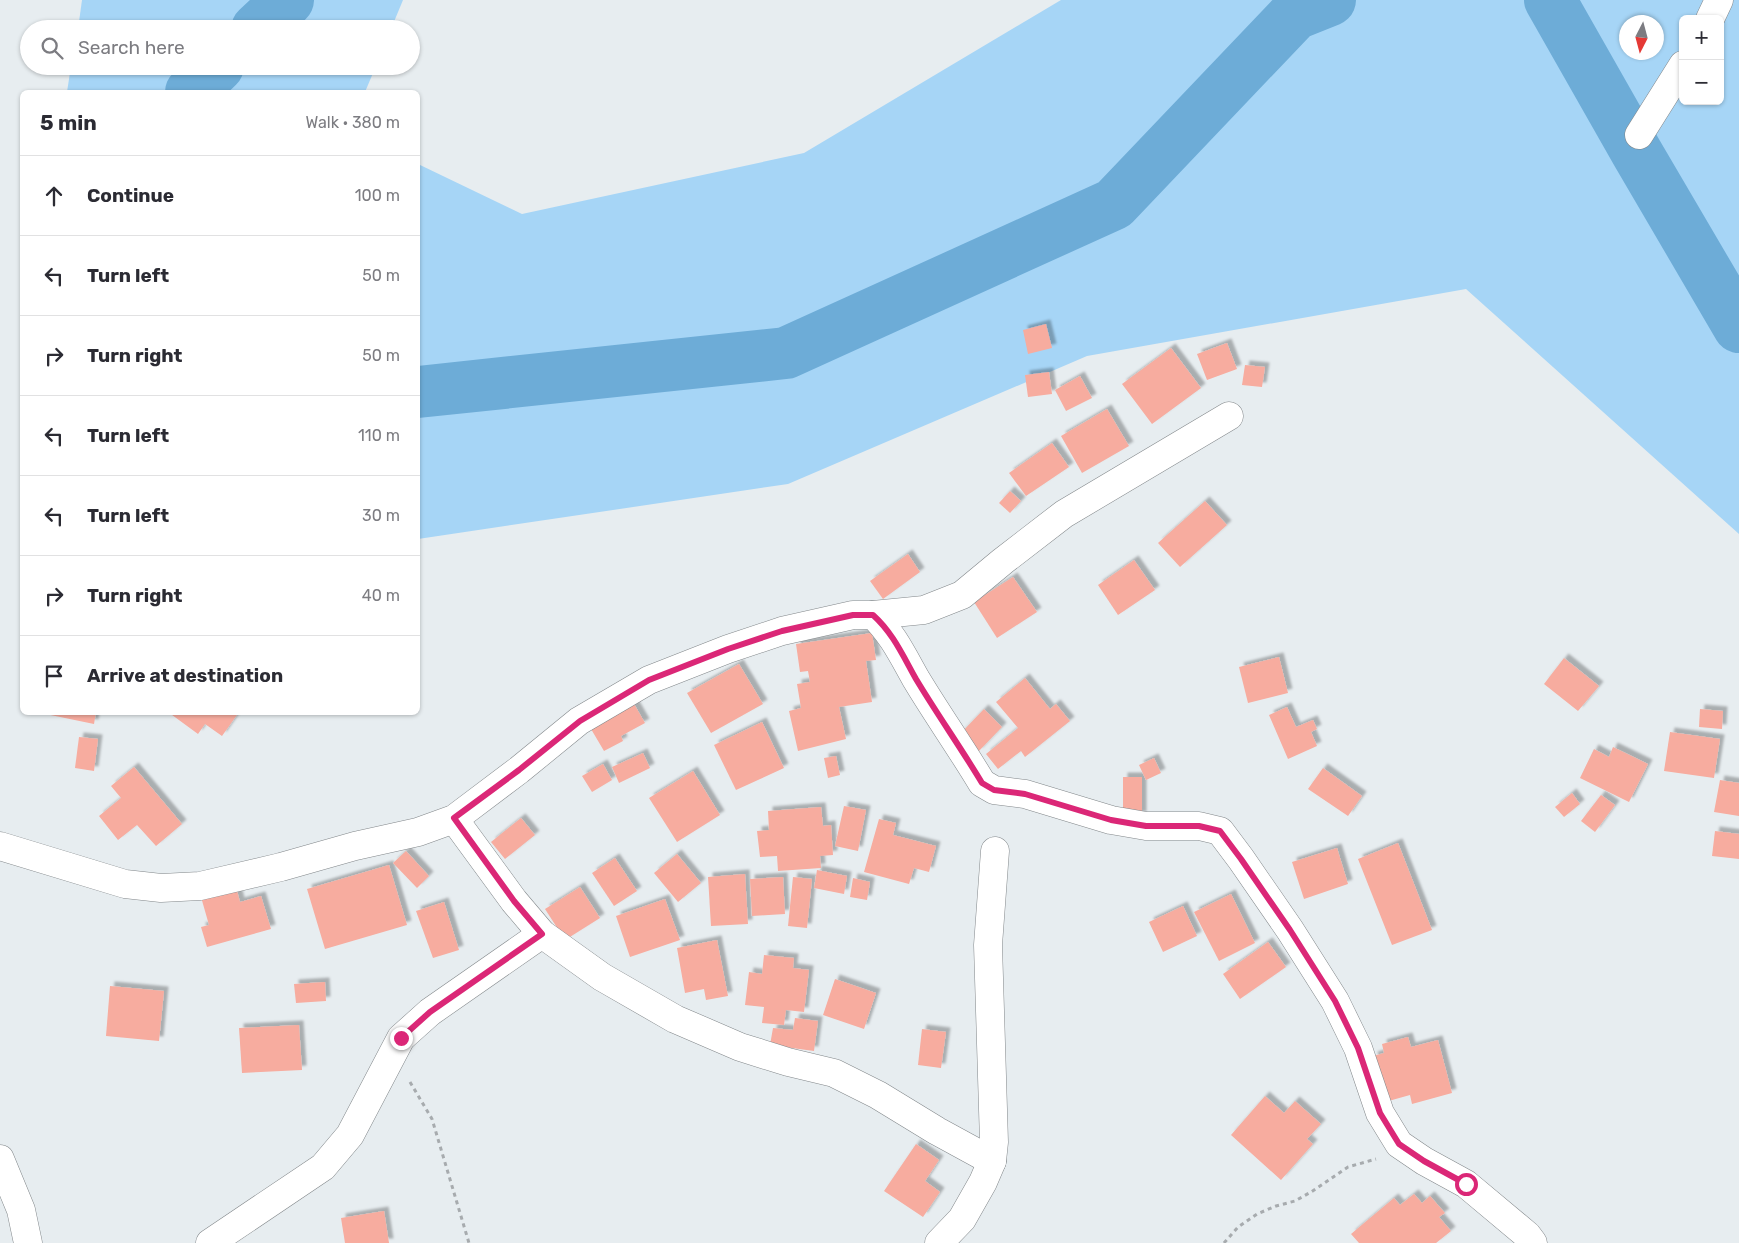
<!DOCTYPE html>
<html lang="en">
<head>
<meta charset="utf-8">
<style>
	:root { --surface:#fff; --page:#f2f2f3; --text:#2b2b33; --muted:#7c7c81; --line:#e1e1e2 }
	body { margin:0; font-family:Rubik,sans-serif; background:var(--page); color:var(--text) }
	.controls { position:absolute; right:15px; top:15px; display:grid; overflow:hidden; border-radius:8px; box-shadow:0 1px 4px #0004 }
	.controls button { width:45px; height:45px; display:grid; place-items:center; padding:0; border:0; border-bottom:1px solid var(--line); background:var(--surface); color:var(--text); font:25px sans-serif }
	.compass { position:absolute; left:1619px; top:15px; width:45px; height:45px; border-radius:50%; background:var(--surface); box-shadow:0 1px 4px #0004; rotate:186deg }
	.stop { position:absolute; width:15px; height:15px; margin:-11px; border:4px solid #db2777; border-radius:50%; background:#fff }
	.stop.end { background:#db2777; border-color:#fff; box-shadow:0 1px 5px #0008 }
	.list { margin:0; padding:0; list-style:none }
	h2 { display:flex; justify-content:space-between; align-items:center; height:65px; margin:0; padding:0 20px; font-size:21px }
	h2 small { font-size:16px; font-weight:400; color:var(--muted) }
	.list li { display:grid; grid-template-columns:32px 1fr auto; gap:15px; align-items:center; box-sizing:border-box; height:80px; padding:0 20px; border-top:1px solid var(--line) }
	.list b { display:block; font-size:19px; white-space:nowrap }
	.list em { font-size:16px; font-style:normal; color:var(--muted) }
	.icon { flex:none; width:28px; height:28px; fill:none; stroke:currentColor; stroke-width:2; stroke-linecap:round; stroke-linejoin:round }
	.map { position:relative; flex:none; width:1739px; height:1243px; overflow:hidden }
	.search { position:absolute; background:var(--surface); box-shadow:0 1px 4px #0004; left:20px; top:20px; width:400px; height:55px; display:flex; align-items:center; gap:12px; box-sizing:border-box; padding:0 18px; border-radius:28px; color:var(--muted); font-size:19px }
	.panel { position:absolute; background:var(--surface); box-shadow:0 1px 4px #0004; left:20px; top:90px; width:400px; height:625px; border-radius:8px }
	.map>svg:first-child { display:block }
	.green { fill:#a6d5f6; fill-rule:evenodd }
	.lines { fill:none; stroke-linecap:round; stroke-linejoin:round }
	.river { stroke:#6dacd7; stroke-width:52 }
	.building { fill:#f7ac9f; filter:url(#shadow) }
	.minor-casing { stroke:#82878a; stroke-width:29 }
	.path { stroke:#a7abae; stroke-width:3; stroke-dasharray:4 4; stroke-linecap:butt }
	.minor { stroke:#fff; stroke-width:28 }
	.route { stroke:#db2777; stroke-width:6 }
</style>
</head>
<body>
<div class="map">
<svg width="1739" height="1243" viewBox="0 0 1739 1243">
	<defs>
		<filter id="shadow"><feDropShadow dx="4.5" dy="-4.5" stdDeviation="1" flood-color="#0004"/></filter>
	</defs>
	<rect width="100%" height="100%" fill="#e7edf0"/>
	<g class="green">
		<path d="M82 0H403L391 29H78Z"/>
		<path d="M1061 0H1739V534L1466 289 1087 356 788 484 418 539V164L522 214 804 153ZM1683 19H1720V101H1683ZM1626 22H1656V52H1626Z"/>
		<path d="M71 66H376L365 92H67Z"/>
	</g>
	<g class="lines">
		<g class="river">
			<path d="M1550 0 1637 153 1739 327"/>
			<path d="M257 29 288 0"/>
			<path d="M191 92 218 66"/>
			<path d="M418 392 786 353 1114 204 1295 14 1330 0"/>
		</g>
	</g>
	<g class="building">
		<path d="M1046 324 1052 348 1028 354 1023 330Z"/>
		<path d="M1227 343 1237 369 1207 380 1197 354Z"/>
		<path d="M1171 348 1201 388 1152 424 1122 384Z"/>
		<path d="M1245 365 1265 367 1262 387 1242 385Z"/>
		<path d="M1049 372 1052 394 1028 397 1025 375Z"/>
		<path d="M1080 376 1092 398 1066 411 1055 390Z"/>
		<path d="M1107 409 1129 446 1082 473 1061 436Z"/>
		<path d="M1052 443 1069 467 1026 496 1009 473Z"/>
		<path d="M1010 491 1021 501 1010 513 999 503Z"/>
		<path d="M1205 501 1227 525 1180 567 1158 543Z"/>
		<path d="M908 554 920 572 883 599 870 581Z"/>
		<path d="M1134 560 1155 590 1118 615 1098 585Z"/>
		<path d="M1013 577 1037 612 997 638 974 602Z"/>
		<path d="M872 633 876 660 866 661 872 702 839 707 846 739 798 751 789 711 801 708 797 684 810 682 808 671 800 672 796 644Z"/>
		<path d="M1279 657 1288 693 1248 703 1239 667Z"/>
		<path d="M1564 658 1599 686 1578 711 1544 684Z"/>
		<path d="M739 664 763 704 711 733 687 693Z"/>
		<path d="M1025 678 1050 709 1056 704 1070 721 1025 757 1021 751 998 769 986 754 1018 728 996 702Z"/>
		<path d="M634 704 645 723 621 736 623 741 604 751 591 729Z"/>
		<path d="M1287 707 1296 727 1313 720 1317 729 1311 732 1317 746 1288 759 1269 715Z"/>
		<path d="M984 709 1002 727 978 752 960 734Z"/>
		<path d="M1700 709 1723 711 1722 729 1699 727Z"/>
		<path d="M36 712H96L94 724Z"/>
		<path d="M168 712H239L222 736 205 724 198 734Z"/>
		<path d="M762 722 784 768 736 790 714 745Z"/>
		<path d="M1670 732 1720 739 1714 778 1664 771Z"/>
		<path d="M79 737 98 739 94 771 75 768Z"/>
		<path d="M1613 747 1648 764 1629 802 1580 778 1594 749 1609 757Z"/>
		<path d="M643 753 650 768 619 783 612 767Z"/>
		<path d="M836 756 840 775 828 778 824 758Z"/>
		<path d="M1154 758 1161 773 1146 780 1139 765Z"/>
		<path d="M603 764 612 780 592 792 582 776Z"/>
		<path d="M134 767 182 824 156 846 137 825 118 840 99 816 121 798 111 786Z"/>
		<path d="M1323 768 1362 796 1348 816 1308 789Z"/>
		<path d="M693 771 720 815 677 842 649 798Z"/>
		<rect x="1123" y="777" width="19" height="39"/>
		<path d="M1720 780 1739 783V816L1714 812Z"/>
		<path d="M1572 793 1580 804 1564 817 1555 807Z"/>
		<path d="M1601 795 1615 805 1595 832 1581 821Z"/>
		<path d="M844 806 866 810 858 851 835 846Z"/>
		<path d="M821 807 823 826 831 825 833 855 820 856 821 868 778 871 777 856 760 857 757 831 769 830 768 811Z"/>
		<path d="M521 818 535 835 505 859 491 842Z"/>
		<path d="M879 819 896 823 893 835 936 846 929 872 914 868 909 884 864 872Z"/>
		<path d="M1715 831 1739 834V859L1712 856Z"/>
		<path d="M1398 843 1432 930 1392 945 1358 859Z"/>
		<path d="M1337 848 1348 884 1304 899 1292 862Z"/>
		<path d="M406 851 429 876 417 888 393 863Z"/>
		<path d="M677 854 701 883 678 902 654 873Z"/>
		<path d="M615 858 637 891 614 906 592 873Z"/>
		<path d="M389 865 407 925 325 949 307 889Z"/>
		<path d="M817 870 847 876 844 894 814 888Z"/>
		<path d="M745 874 748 924 711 926 708 877Z"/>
		<path d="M783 877 785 914 752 916 750 879Z"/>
		<path d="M793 877 812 879 807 928 788 926Z"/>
		<path d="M853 878 870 882 867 900 850 897Z"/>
		<path d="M236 887 240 902 261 896 271 929 207 947 201 927 209 925 201 897Z"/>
		<path d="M580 887 600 918 565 940 545 909Z"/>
		<path d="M1231 894 1255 943 1219 961 1194 912Z"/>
		<path d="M665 899 680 940 630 957 616 916Z"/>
		<path d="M444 902 459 950 433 958 416 911Z"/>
		<path d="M1183 906 1197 936 1163 952 1149 922Z"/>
		<path d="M717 940 728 996 706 1000 704 989 685 993 677 948Z"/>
		<path d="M1268 942 1286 967 1240 999 1223 974Z"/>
		<path d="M764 955 794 958 793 968 809 970 804 1012 786 1010 784 1025 762 1023 764 1007 745 1005 749 972 762 974Z"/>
		<path d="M835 979 876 993 864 1029 823 1015Z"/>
		<path d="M325 982 326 1001 296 1003 294 984Z"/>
		<path d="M110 986 164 991 159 1041 106 1036Z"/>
		<path d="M795 1018 818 1021 814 1051 770 1045 773 1028 793 1030Z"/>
		<path d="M299 1025 302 1070 242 1073 239 1028Z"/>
		<path d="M922 1029 946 1032 941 1068 918 1065Z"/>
		<path d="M1408 1037 1411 1047 1438 1040 1452 1093 1412 1104 1410 1095 1385 1102 1373 1056 1384 1053 1382 1044Z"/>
		<path d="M1265 1096 1284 1113 1295 1101 1321 1124 1307 1139 1313 1144 1281 1180 1231 1135Z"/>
		<path d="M916 1144 939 1160 925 1181 940 1192 923 1217 884 1191Z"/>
		<path d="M1414 1194 1422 1203 1430 1196 1445 1213 1439 1217 1451 1231 1436 1243H1359L1351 1234 1394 1198 1400 1205Z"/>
		<path d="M384 1211 389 1243H345L341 1218Z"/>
	</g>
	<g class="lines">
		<defs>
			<g id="minor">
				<path d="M1710 19 1719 0"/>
				<path d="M1639 135 1683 65"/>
				<path d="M873 615 924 610 962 595 1003 561 1064 514 1229 416"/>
				<path d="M454 819 514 901 542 934 602 977 675 1019 740 1047 788 1062 834 1073 878 1095 937 1131 992 1161"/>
				<path d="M0 846 125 884 161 888 200 886 281 867 355 846 418 832 454 819 519 770 579 721 649 680 728 649 782 631 853 615H873C892 633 903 656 916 679 937 714 961 748 982 783L994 790 1025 794 1111 820 1146 826H1199L1220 831 1241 859 1290 930 1335 1001 1358 1048 1380 1113 1399 1144 1424 1161 1466 1184 1527 1235 1533 1243"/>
				<path d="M0 1159 21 1210 28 1243"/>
				<path d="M210 1243 323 1167 350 1135 401 1038 430 1012 542 934"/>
				<path d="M939 1243 962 1219 983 1182 992 1161 994 1142 988 945 995 851"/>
			</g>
		</defs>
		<use href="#minor" class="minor-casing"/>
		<g class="path">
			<path d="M410 1082 432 1119 469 1243"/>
			<path d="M1224 1243 1238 1227 1257 1214 1276 1206 1295 1201 1311 1192 1348 1167 1376 1159"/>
		</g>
		<use href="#minor" class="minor"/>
	</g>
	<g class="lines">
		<path class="route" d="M401 1038 430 1012 542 934 514 901 454 818 519 770 580 721 649 680 728 649 782 631 853 615H873C893 633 903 656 916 679 937 714 961 748 982 783L994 790 1025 794 1111 820 1146 826H1199L1220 831 1241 859 1290 930 1335 1001 1358 1048 1380 1113 1399 1144 1424 1161 1466 1184"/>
	</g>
</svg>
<div class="controls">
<button>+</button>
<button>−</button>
</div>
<svg class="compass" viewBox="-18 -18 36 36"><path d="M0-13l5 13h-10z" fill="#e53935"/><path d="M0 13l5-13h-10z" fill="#7c7c81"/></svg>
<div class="stop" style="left:1466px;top:1184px"></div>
<div class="stop end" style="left:401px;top:1038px"></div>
<div class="search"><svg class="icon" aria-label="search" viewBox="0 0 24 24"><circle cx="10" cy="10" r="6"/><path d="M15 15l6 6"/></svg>Search here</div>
<section class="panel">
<h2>5 min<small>Walk · 380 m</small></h2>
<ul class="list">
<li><svg class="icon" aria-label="ahead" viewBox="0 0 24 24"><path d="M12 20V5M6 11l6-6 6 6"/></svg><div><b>Continue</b></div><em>100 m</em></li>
<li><svg class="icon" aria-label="left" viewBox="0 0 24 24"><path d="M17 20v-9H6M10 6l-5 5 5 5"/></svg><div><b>Turn left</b></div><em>50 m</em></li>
<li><svg class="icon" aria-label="right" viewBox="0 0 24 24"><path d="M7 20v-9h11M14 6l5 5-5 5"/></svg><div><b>Turn right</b></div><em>50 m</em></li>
<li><svg class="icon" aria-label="left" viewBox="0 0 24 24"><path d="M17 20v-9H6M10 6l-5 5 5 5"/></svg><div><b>Turn left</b></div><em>110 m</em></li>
<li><svg class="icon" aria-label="left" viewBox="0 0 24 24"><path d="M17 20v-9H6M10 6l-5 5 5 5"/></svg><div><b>Turn left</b></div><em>30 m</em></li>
<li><svg class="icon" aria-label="right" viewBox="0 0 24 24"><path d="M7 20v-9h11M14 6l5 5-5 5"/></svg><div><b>Turn right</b></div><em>40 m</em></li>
<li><svg class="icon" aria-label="arrive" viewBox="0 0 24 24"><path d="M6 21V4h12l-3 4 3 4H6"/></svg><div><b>Arrive at destination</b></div></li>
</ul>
</section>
</div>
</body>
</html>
